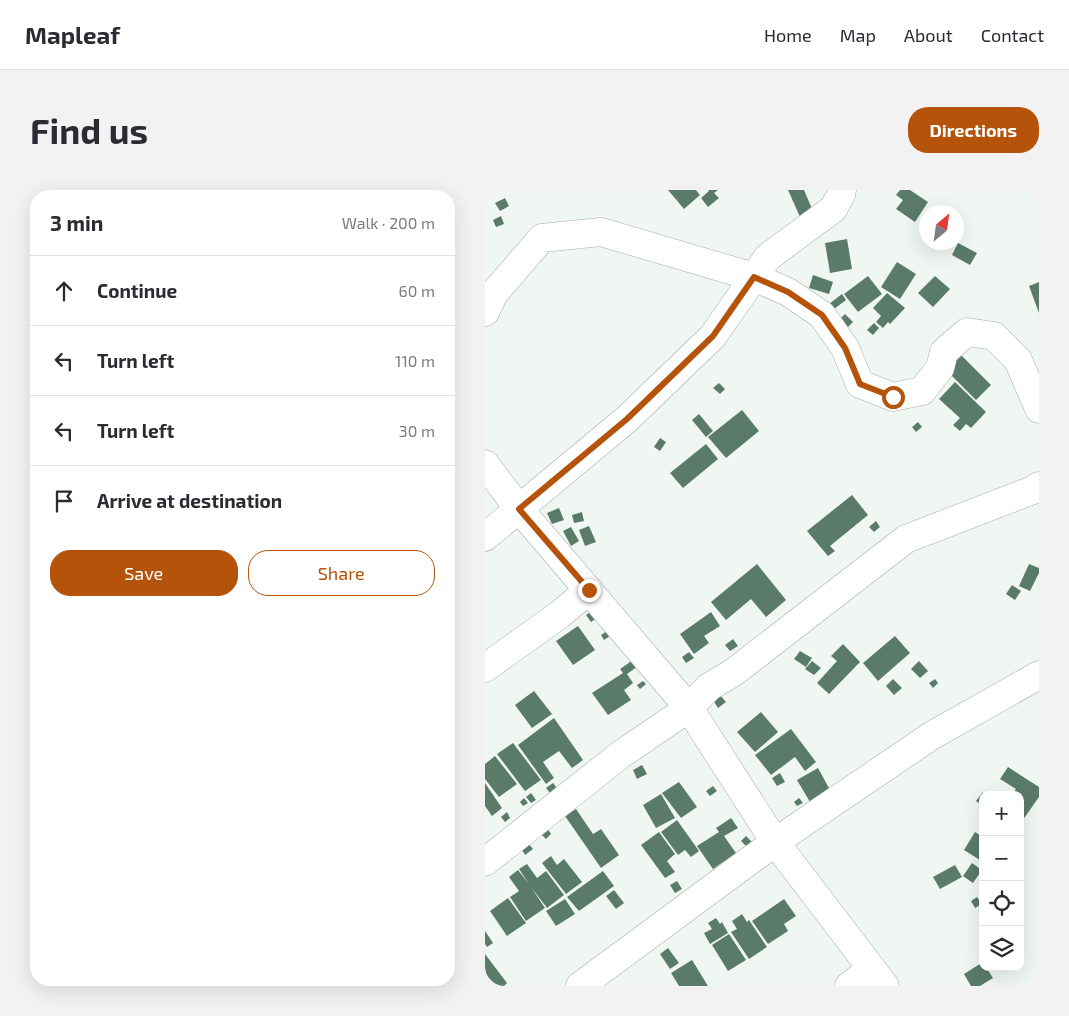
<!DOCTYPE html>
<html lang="en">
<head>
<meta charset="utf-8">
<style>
	:root { --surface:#fff; --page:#f2f2f3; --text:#2b2b33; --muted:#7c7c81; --line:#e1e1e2; --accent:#b45309 }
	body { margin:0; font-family:"Exo 2",sans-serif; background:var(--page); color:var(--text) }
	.controls { position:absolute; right:15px; bottom:15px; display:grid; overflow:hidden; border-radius:10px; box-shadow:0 5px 20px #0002 }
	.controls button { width:45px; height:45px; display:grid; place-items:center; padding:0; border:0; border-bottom:1px solid var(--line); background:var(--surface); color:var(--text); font:25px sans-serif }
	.compass { position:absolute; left:434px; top:15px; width:45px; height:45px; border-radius:50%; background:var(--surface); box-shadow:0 5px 20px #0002; rotate:29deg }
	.stop { position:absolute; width:15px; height:15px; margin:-11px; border:4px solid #b45309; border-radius:50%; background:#fff }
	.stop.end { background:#b45309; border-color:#fff; box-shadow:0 1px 5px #0008 }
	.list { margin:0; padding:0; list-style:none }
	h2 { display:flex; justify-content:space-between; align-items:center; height:65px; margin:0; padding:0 20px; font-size:21px }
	h2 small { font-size:16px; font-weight:400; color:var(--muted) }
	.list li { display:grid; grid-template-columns:32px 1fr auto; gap:15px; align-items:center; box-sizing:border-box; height:70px; padding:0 20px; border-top:1px solid var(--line) }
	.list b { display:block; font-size:19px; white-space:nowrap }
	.list em { font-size:16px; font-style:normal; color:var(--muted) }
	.actions { display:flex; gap:10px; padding:15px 20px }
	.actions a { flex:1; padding:11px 0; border:1px solid var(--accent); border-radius:20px; text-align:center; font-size:18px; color:var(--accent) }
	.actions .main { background:var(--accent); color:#fff }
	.icon { flex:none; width:28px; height:28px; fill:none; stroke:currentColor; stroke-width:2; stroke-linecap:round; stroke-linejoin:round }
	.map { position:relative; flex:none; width:554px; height:796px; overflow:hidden; border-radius:20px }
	header { display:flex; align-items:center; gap:30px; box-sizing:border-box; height:70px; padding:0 25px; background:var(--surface); border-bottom:1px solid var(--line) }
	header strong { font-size:24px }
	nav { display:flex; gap:28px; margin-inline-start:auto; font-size:18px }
	.intro { display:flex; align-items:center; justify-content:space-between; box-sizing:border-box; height:120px; padding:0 30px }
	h1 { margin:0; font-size:35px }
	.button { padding:12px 22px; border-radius:20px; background:var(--accent); color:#fff; font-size:18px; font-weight:700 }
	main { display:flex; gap:30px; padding:0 30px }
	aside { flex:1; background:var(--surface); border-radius:20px; box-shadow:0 5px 20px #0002 }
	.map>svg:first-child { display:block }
	.building { fill:#5a7b6a }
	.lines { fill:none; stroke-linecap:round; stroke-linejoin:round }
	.minor-casing { stroke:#a5aba8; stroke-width:29 }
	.minor { stroke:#fff; stroke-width:28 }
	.route { stroke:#b45309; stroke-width:6 }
</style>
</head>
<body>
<header>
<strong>Mapleaf</strong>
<nav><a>Home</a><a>Map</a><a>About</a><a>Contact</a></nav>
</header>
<div class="intro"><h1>Find us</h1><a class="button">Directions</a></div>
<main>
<aside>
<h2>3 min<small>Walk · 200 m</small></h2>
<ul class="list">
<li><svg class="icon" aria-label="ahead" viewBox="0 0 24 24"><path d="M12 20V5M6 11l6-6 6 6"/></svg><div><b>Continue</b></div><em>60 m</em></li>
<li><svg class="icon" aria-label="left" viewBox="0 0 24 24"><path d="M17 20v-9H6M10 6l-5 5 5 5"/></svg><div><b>Turn left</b></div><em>110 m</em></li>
<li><svg class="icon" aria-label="left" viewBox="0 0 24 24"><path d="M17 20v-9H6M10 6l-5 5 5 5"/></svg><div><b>Turn left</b></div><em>30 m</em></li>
<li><svg class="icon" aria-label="arrive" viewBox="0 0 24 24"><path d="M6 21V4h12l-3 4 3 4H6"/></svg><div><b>Arrive at destination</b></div></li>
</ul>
<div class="actions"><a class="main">Save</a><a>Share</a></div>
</aside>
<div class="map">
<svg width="554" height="796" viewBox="0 0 554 796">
	<rect width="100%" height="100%" fill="#f0f7f3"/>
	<g class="building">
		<path d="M183 0H211L215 5 199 19Z"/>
		<path d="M223 0H233L229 3 234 8 223 17 216 8 224 1Z"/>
		<path d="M303 0H319L328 21 315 27Z"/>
		<path d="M415 0H425L443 12 430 32 411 19 418 10 411 5Z"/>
		<path d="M20 8 24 16 15 21 10 13Z"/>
		<path d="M16 26 19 34 11 37 8 30Z"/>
		<path d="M362 49 367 79 345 83 340 53Z"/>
		<path d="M473 53 492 63 485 75 467 65Z"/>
		<path d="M412 72 431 84 415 109 396 97Z"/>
		<path d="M328 85 348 92 344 104 324 98Z"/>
		<path d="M383 86 397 104 373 122 359 104Z"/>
		<path d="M450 86 465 99 448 117 433 103Z"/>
		<path d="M554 92V123L544 96Z"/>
		<path d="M402 103 420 118 405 134 403 132 398 138 391 132 396 126 388 118Z"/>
		<path d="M357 104 361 110 349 119 344 114Z"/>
		<path d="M360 124 368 132 362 138 354 130Z"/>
		<path d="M389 133 394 138 388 145 382 140Z"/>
		<path d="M476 165 506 195 491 210 461 180Z"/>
		<path d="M470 192 501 222 486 238 481 234 475 241 468 235 475 228 454 209Z"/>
		<path d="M234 193 240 199 235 204 228 198Z"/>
		<path d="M257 220 274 241 241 268 223 247Z"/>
		<path d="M214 224 228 241 221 247 207 230Z"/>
		<path d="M433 232 437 237 431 242 427 237Z"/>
		<path d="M175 248 181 252 175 261 169 257Z"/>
		<path d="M221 254 233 269 198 298 185 283Z"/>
		<path d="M367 305 383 325 345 356 350 361 343 366 322 341Z"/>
		<path d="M74 318 79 330 67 334 62 323Z"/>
		<path d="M97 322 99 331 89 333 87 325Z"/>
		<path d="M391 331 395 337 389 342 384 337Z"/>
		<path d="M104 336 111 352 100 356 94 340Z"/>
		<path d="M86 337 94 351 86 356 78 341Z"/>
		<path d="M272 374 301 410 281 427 266 409 241 430 226 412Z"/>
		<path d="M544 374 554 378V383L545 401 534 396Z"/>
		<path d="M527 395 536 401 530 410 521 404Z"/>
		<path d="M107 421 112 428 106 432 101 425Z"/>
		<path d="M226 422 235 436 219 446 224 453 209 464 195 444Z"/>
		<path d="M93 436 110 460 88 475 71 451Z"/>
		<path d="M122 441 125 446 119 450 116 445Z"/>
		<path d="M410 446 425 463 393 491 378 473Z"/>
		<path d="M248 449 253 456 245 461 240 455Z"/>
		<path d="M358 454 375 472 344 504 332 493 352 471 346 466Z"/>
		<path d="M315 461 327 468 321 477 309 469Z"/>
		<path d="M204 462 209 468 201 473 197 467Z"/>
		<path d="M151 468 156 474 142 484 148 493 139 500 146 510 123 525 107 503 138 483 135 479Z"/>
		<path d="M327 471 336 478 329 485 320 479Z"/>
		<path d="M434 471 443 481 435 488 426 479Z"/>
		<path d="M408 489 417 498 409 505 401 496Z"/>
		<path d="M450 489 453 493 448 498 444 493Z"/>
		<path d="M158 491 161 494 155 499 152 495Z"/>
		<path d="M49 501 67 524 47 538 30 515Z"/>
		<path d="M235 505 241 512 233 518 228 510Z"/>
		<path d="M276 522 293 542 270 562 252 542Z"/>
		<path d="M69 528 98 570 87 578 74 561 58 572 69 588 61 594 33 555Z"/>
		<path d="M306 539 331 572 320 581 310 567 286 585 270 565Z"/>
		<path d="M28 553 56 590 40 601 12 564Z"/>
		<path d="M10 566 32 594 14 607 0 589V574Z"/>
		<path d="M157 575 162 584 152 589 148 580Z"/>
		<path d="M523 577 554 597V607L535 634V605H527L531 599 515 589Z"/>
		<path d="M333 578 345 600 325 612 312 590Z"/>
		<path d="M295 583 300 592 292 596 287 588Z"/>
		<path d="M194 592 212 617 196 628 177 603Z"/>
		<path d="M0 593 17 618 7 626 0 616Z"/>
		<path d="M68 593 72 598 65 603 61 598Z"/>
		<path d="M228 596 232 601 225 606 221 601Z"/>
		<path d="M498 602V616L491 611Z"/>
		<path d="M46 603 51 610 46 613 41 607Z"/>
		<path d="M176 604 190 628 171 638 158 615Z"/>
		<path d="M39 608 43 613 38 616 35 612Z"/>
		<path d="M314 608 318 613 312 616 309 612Z"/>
		<path d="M91 619 108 644 116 639 134 665 116 678 80 626Z"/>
		<path d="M22 622 25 628 20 632 16 627Z"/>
		<path d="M246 628 253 638 239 646 251 663 228 679 212 656 234 642 231 638Z"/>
		<path d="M192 630 214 661 206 667 200 660 193 665 176 642Z"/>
		<path d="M62 638 66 644 61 649 55 643Z"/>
		<path d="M174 642 190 664 182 671 190 682 180 688 156 655Z"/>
		<path d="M490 642 498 647V672L479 660Z"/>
		<path d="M261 646 267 652 262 657 256 651Z"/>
		<path d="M43 653 48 659 40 665 36 658Z"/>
		<path d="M66 666 72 675 79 669 97 692 81 704 57 673Z"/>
		<path d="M487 673 497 680 488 693 478 686Z"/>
		<path d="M42 674 52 688 61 681 79 705 62 718 46 697 60 718 41 731 25 707 34 701 24 687 33 680 44 694 34 679Z"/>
		<path d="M470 675 477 687 455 699 448 687Z"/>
		<path d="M118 681 129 696 94 721 82 707Z"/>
		<path d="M192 691 197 699 190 703 185 695Z"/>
		<path d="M129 700 139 713 131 719 121 706Z"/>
		<path d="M492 707 497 714 490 718 486 711Z"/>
		<path d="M23 708 41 733 22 746 5 721Z"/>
		<path d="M80 709 90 724 71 736 61 721Z"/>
		<path d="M299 709 311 726 299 734 303 741 283 754 267 731Z"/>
		<path d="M257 724 262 732 264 730 282 757 264 769 246 742 252 739 247 731Z"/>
		<path d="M231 728 235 734 237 732 243 743 225 754 219 743 227 739 223 733Z"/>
		<path d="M0 741 8 753 2 757 0 754Z"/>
		<path d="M244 744 261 770 243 781 227 755Z"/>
		<path d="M183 758 194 773 185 779 175 764Z"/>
		<path d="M0 764 22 793 19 796H11L5 789 0 793Z"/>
		<path d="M207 770 223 796H194L186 783Z"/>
		<path d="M498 772V777H501L508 788 495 796H486L479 784Z"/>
	</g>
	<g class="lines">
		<defs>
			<g id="minor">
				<path d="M0 122 10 102 57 48 116 42 269 87 303 102 337 125 360 158 375 194 408 207 437 201 455 178 459 162 482 142 509 146 533 170 554 219"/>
				<path d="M0 274 34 319 204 518 290 652 400 796"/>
				<path d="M0 347 142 229 228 146 283 67 348 19 356 5 357 0"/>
				<path d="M0 478 74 425 104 400"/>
				<path d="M0 672 135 565 204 518 224 497 249 482 421 349 548 300 554 296"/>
				<path d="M95 796 290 652 446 546 554 485"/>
				<path d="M364 796 386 779"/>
			</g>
		</defs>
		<use href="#minor" class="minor-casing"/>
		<use href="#minor" class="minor"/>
	</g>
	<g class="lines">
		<path class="route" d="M104 400 34 319 142 229 228 146 269 87 303 102 337 125 360 158 375 194 408 207"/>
	</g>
</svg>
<div class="controls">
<button>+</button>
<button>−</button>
<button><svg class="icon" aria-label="locate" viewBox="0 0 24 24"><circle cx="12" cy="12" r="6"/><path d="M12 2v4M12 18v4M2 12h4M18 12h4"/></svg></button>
<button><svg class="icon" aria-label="layers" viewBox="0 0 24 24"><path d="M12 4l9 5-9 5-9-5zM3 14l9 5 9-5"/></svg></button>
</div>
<svg class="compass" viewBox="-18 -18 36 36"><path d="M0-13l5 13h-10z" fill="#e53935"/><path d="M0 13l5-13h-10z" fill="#7c7c81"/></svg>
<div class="stop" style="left:408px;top:207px"></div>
<div class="stop end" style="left:104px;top:400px"></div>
</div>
</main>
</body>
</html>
